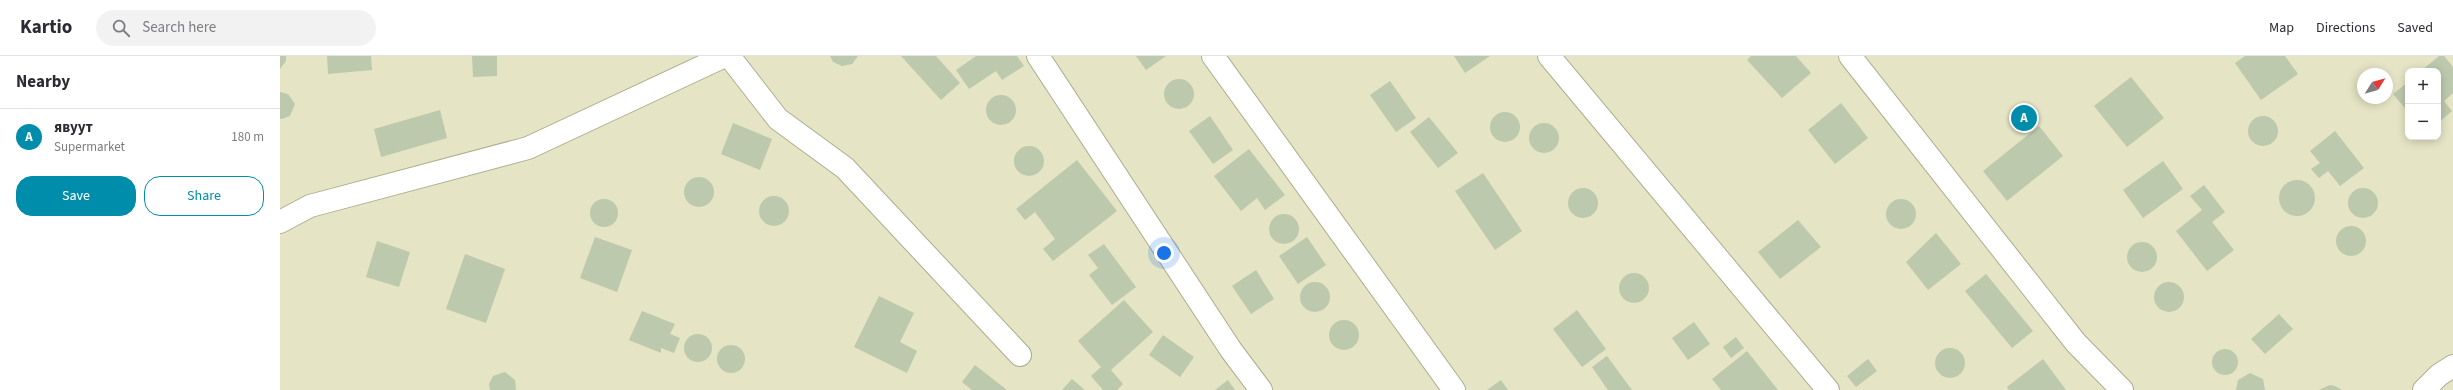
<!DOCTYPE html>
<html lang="en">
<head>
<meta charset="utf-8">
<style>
	:root { --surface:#fff; --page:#f2f2f3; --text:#2b2b33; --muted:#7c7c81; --line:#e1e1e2; --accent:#008dab }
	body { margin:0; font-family:"Source Sans 3",sans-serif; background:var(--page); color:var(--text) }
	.controls { position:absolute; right:12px; top:12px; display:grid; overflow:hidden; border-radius:8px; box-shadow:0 2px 10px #0003 }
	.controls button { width:36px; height:36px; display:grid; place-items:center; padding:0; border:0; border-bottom:1px solid var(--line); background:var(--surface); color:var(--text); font:20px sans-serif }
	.compass { position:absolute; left:2077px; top:12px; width:36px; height:36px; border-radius:50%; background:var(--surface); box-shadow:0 2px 10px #0003; rotate:53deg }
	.you { position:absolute; left:884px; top:197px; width:14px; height:14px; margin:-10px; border:3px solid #fff; border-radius:50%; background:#1a73e8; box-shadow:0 0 0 6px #1a73e833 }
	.badge { display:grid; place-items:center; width:26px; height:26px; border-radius:50%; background:var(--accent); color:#fff; font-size:13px; font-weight:700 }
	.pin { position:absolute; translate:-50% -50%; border:2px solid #fff; box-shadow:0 1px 4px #0006 }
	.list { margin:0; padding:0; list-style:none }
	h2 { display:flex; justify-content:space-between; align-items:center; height:52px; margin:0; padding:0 16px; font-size:17px }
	h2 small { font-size:13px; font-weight:400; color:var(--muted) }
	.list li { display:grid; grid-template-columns:26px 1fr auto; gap:12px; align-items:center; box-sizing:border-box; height:56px; padding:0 16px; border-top:1px solid var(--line) }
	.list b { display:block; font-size:15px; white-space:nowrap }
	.list p { margin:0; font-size:13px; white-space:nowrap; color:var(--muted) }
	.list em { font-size:13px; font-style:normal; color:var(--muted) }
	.actions { display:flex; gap:8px; padding:12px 16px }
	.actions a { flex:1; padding:9px 0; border:1px solid var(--accent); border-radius:16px; text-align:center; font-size:14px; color:var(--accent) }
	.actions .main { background:var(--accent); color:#fff }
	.icon { flex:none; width:22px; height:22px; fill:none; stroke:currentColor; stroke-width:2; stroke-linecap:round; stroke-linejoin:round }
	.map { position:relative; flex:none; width:2173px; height:334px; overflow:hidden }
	header { display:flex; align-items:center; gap:24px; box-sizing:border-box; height:56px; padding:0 20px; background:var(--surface); border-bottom:1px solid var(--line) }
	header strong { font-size:19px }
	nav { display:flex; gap:22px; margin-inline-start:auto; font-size:14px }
	.search { width:280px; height:36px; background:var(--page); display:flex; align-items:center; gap:10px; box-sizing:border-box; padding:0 14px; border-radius:22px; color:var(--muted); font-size:15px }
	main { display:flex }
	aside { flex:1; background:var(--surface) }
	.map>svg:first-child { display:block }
	.building { fill:#bcc9ad }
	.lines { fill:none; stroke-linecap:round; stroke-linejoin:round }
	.minor-casing { stroke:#aeac8f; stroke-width:24 }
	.minor { stroke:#fff; stroke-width:22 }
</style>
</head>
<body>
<header>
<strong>Kartio</strong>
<div class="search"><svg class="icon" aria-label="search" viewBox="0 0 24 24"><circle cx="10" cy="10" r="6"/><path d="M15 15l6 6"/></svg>Search here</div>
<nav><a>Map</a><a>Directions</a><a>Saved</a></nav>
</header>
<main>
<aside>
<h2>Nearby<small></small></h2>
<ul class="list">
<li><span class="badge">A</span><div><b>явуут</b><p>Supermarket</p></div><em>180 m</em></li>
</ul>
<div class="actions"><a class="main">Save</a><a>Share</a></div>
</aside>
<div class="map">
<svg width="2173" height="334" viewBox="0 0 2173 334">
	<rect width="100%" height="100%" fill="#e5e4c5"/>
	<g class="building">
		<path d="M0 0H6V5L0 13Z"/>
		<path d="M47 0H91L92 14 48 18Z"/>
		<path d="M192 0H217V20L193 21Z"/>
		<path d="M550 0H578L572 8 562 10 553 6Z"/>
		<path d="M621 0H656L680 27 661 44Z"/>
		<path d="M696 0H737L744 10 722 24 716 15 689 33 676 14Z"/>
		<path d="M856 0H886L866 14Z"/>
		<path d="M1174 0H1210L1185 17Z"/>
		<path d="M1471 0H1516L1531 17 1502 42 1467 4Z"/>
		<path d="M1965 0H2005L2018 18 1981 44 1955 7Z"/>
		<path d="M2159 0H2164L2173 11V37L2164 45 2172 55 2158 67V15H2141Z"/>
		<path d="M1851 21 1884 62 1847 91 1814 50Z"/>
		<circle cx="899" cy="38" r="15"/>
		<path d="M1110 25 1136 62 1116 76 1090 39Z"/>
		<path d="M2128 26V56L2113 38Z"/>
		<path d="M0 36 8 38 15 48 10 60 2 63H0Z"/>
		<circle cx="721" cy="54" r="15"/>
		<path d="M1561 47 1588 82 1555 108 1528 74Z"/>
		<path d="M160 54 167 82 101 101 94 73Z"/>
		<circle cx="1225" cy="71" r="15"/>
		<path d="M930 60 953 94 933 108 909 75Z"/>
		<circle cx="1983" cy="75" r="15"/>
		<path d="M1149 61 1178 97 1158 112 1130 76Z"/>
		<path d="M453 67 492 83 480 114 441 98Z"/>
		<circle cx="1264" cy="82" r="15"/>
		<path d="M1759 70 1783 100 1727 145 1703 115Z"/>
		<path d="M2055 75 2084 112 2060 130 2048 115 2039 122 2031 113 2040 107 2030 95Z"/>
		<circle cx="749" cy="105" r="15"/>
		<path d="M969 93 1005 139 985 154 977 142 961 155 934 120Z"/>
		<path d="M797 104 837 155 773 205 763 193 775 183 755 156 745 164 736 153Z"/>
		<path d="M1883 105 1903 133 1863 162 1843 134Z"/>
		<path d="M1203 117 1242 175 1215 194 1175 135Z"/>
		<circle cx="419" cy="136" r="15"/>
		<circle cx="2017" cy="142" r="18"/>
		<path d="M1924 129 1945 156 1932 166 1954 194 1927 215 1896 175 1922 154 1910 140Z"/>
		<circle cx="2083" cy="147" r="15"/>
		<circle cx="1303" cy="147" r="15"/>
		<circle cx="494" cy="155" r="15"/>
		<circle cx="1621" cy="158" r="15"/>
		<circle cx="324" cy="157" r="14"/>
		<circle cx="1004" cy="173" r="15"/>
		<path d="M1518 164 1541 191 1500 223 1478 196Z"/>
		<circle cx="2071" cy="185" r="15"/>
		<path d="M1656 177 1681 208 1648 234 1626 206Z"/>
		<path d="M315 181 352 194 337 236 300 222Z"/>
		<path d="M1027 181 1046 209 1018 228 999 200Z"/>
		<path d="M97 185 130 196 119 231 86 221Z"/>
		<circle cx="1862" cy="201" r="15"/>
		<path d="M824 188 856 231 832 249 809 219 818 212 808 199Z"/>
		<path d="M185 198 225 213 206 267 166 253Z"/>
		<path d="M976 214 994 243 971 258 952 230Z"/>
		<circle cx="1354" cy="232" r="15"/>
		<path d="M1706 218 1753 275 1732 292 1685 235Z"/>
		<circle cx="1889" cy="241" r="15"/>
		<circle cx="1035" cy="241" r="15"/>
		<path d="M599 240 634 257 620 286 637 295 627 317 574 291Z"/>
		<path d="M844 244 873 276 831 314 843 328 837 334H823L811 320 821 311 798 285Z"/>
		<path d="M1297 254 1326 293 1302 311 1273 273Z"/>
		<path d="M362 255 395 268 390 278 400 282 394 297 381 292V297L349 284Z"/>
		<path d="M1999 258 2013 273 1985 298 1971 283Z"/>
		<circle cx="1064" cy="279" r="15"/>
		<path d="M1414 266 1430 288 1408 304 1392 282Z"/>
		<circle cx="418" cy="292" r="14"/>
		<path d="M883 279 914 301 900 321 869 299Z"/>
		<path d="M1456 281 1464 292 1451 302 1443 291Z"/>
		<circle cx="451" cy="303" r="14"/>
		<circle cx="1670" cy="307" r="15"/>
		<circle cx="1945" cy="306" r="13"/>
		<path d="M1467 295 1498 334H1441L1432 323Z"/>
		<path d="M1327 300 1352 334H1328L1312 311Z"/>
		<path d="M1588 303 1597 315 1576 331 1567 320Z"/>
		<path d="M1763 303 1786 334H1729L1727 331Z"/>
		<path d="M695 309 727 334H692L682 326Z"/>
		<path d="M225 316 235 324 236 334H210L209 328 213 320Z"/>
		<path d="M1970 317 1983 323 1985 334H1956L1958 324Z"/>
		<path d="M792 323 805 334H782Z"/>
		<path d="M948 324 955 334H935Z"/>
		<path d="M1221 324 1228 334H1207Z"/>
		<path d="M2050 329 2055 330 2062 334H2039Z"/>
	</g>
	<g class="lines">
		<defs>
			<g id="minor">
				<path d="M449 0 498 63 565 112 740 299"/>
				<path d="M758 0 951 294 981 334"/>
				<path d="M933 0 1174 334"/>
				<path d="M1269 0 1548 334"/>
				<path d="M1570 0 1796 287 1842 334"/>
				<path d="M0 166 30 150 248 92 445 0"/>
				<path d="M2144 334 2159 319 2173 310"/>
			</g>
		</defs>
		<use href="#minor" class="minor-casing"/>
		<use href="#minor" class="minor"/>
	</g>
</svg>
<div class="controls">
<button>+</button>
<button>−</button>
</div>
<svg class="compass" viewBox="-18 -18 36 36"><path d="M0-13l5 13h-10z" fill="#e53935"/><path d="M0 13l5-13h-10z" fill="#7c7c81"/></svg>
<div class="you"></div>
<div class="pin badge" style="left:1744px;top:62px">A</div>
</div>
</main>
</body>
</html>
